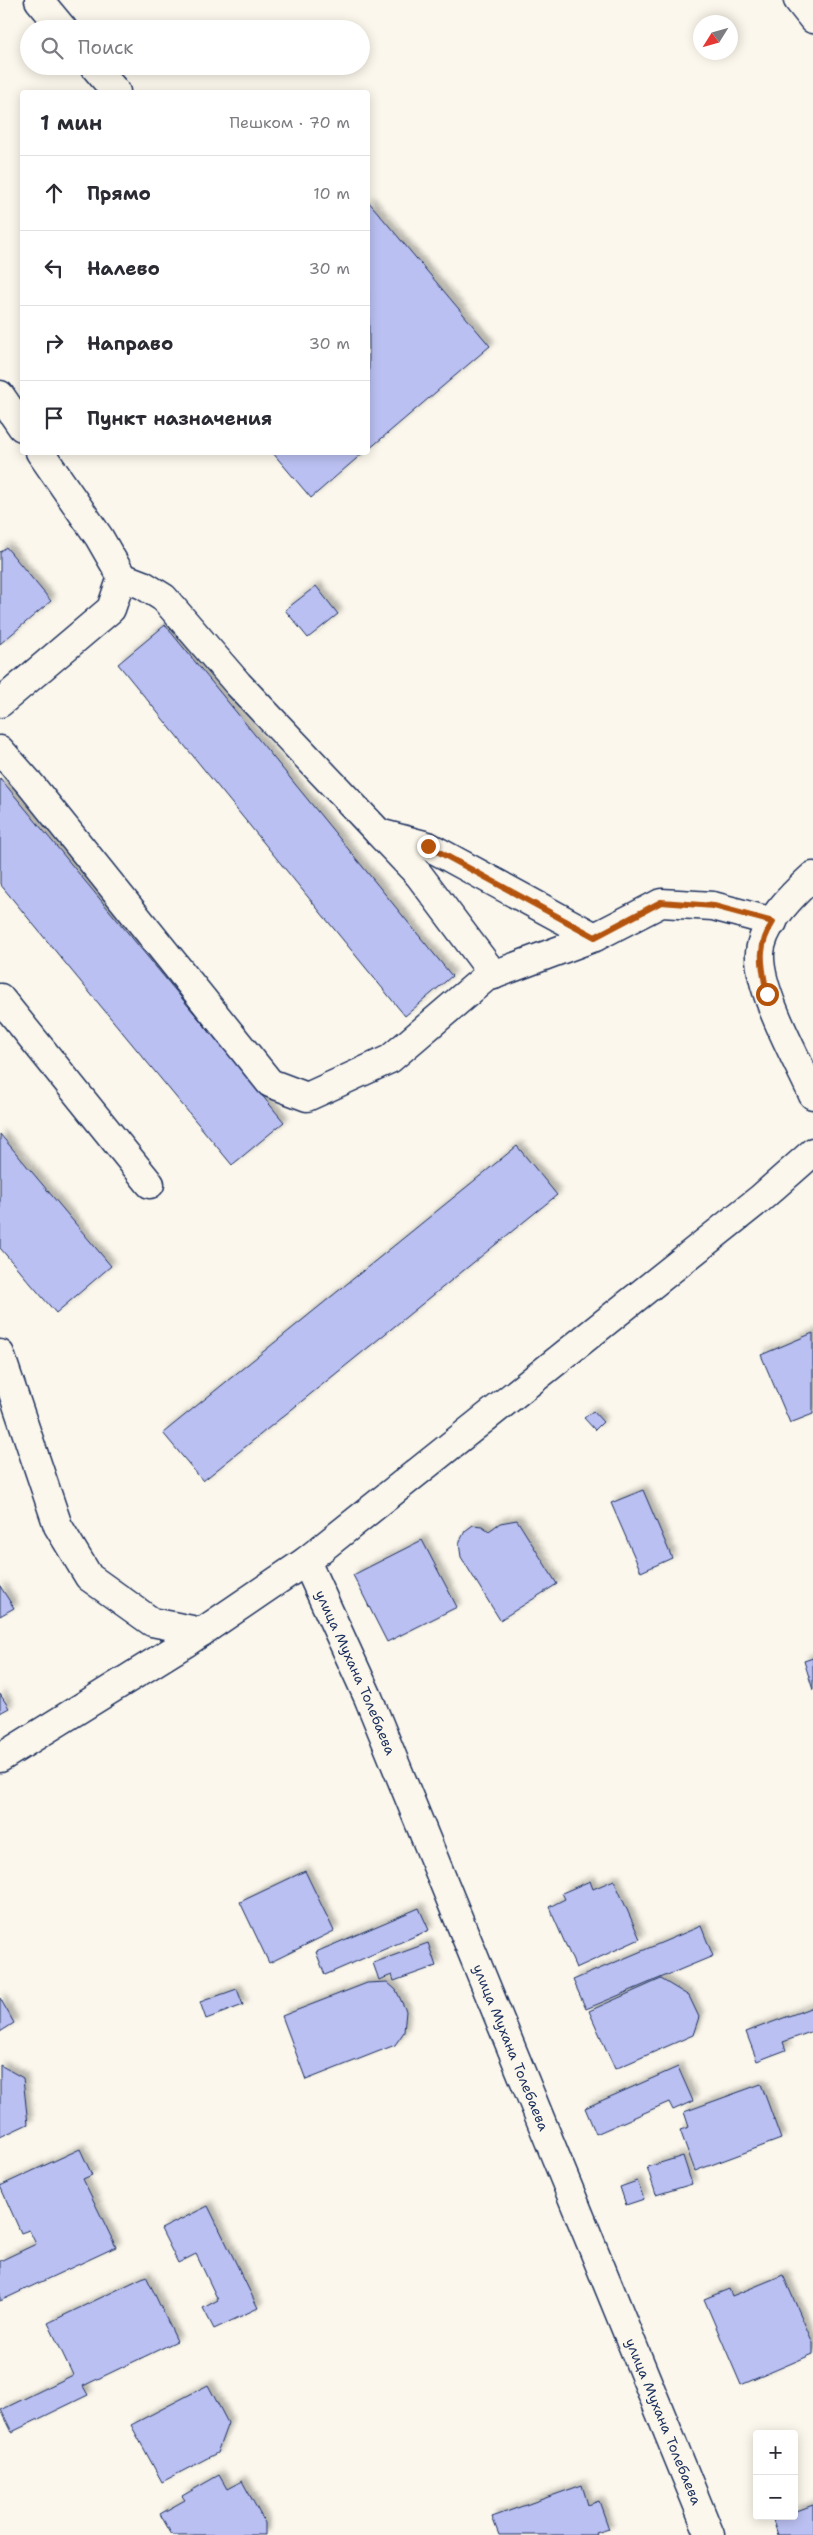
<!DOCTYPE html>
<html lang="ru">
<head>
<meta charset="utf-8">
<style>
	:root { --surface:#fff; --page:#f2f2f3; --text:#2b2b33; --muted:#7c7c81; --line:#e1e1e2 }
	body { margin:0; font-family:"Shantell Sans",sans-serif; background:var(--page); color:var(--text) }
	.controls { position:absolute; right:15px; bottom:15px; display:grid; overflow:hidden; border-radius:5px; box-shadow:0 2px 12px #0003 }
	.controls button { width:45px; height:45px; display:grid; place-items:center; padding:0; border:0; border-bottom:1px solid var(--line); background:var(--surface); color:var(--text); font:25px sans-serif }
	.compass { position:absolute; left:693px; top:15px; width:45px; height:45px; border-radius:50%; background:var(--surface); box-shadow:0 2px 12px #0003; rotate:233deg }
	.stop { position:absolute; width:15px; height:15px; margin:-11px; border:4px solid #b45309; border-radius:50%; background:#fff }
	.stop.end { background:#b45309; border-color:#fff; box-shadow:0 1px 5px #0008 }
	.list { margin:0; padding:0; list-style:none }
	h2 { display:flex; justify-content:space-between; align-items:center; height:65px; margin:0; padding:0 20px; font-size:21px }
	h2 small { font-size:16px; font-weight:400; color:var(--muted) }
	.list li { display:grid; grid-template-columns:32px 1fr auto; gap:15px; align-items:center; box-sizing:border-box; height:75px; padding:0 20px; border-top:1px solid var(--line) }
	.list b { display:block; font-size:19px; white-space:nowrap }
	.list em { font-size:16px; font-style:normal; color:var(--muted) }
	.icon { flex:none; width:28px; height:28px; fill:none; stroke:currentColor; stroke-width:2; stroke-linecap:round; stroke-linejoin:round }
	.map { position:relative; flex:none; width:813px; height:2535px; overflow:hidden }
	.search { position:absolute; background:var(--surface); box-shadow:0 2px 12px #0003; left:20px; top:20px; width:350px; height:55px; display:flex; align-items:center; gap:12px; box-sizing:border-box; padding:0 18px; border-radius:28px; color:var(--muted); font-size:19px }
	.panel { position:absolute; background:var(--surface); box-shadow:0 2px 12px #0003; left:20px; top:90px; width:350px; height:365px; border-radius:5px }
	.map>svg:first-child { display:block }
	.building { fill:#bac0f1; stroke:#1b2f5e; filter:url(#shadow) }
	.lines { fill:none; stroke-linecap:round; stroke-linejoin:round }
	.minor-casing { stroke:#1b2f5e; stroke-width:31 }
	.minor { stroke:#fbf7ec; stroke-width:28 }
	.route { stroke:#b45309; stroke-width:6 }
	.labels { text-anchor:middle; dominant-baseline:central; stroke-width:5; stroke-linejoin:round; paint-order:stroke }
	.street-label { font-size:14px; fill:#1b2f5e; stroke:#fbf7ec }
</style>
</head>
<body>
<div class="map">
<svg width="813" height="2535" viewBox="0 0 813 2535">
	<defs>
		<filter id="shadow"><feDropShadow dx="4.5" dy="-4.5" stdDeviation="2.5" flood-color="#0004"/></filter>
	</defs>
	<rect width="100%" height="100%" fill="#fbf7ec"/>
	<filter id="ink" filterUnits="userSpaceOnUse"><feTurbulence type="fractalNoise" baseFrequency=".02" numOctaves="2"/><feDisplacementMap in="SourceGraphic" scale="10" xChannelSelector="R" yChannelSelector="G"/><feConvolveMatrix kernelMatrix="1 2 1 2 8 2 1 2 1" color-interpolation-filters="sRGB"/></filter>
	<g filter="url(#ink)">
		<g class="building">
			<path d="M368 201 490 346 368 450 369 352Z"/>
			<path d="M272 452H364L311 498Z"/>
			<path d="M6 547 51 601 0 644V552Z"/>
			<path d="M316 586 338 614 308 638 285 610Z"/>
			<path d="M165 625 452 976 405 1016 118 664Z"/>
			<path d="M0 778 284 1122 232 1165 0 884Z"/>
			<path d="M0 1134 111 1266 56 1313 0 1248Z"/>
			<path d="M517 1146 557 1195 203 1481 163 1433Z"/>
			<path d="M813 1333V1414L790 1423 761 1355Z"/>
			<path d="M593 1411 603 1422 595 1430 584 1418Z"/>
			<path d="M643 1490 672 1558 641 1572 611 1503Z"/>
			<path d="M517 1520 557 1584 500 1620 461 1557 459 1543 465 1531 473 1525 482 1526 489 1531 500 1523Z"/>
			<path d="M422 1540 457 1607 387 1642 353 1575Z"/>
			<path d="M0 1586 14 1608 0 1616Z"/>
			<path d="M813 1658V1690L804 1661Z"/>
			<path d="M0 1694 9 1708 0 1713Z"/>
			<path d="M305 1871 334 1931 269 1963 240 1902Z"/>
			<path d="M614 1880 640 1939 576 1968 549 1907 565 1899 562 1893 590 1881 593 1889Z"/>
			<path d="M419 1908 429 1930 325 1975 316 1952Z"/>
			<path d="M701 1926 713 1956 586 2009 573 1980Z"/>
			<path d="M428 1943 436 1966 394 1981 392 1975 379 1980 373 1963Z"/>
			<path d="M661 1979 689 1996 699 2017 693 2035 615 2069 589 2011Z"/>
			<path d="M387 1982 396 1990 406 2011 404 2032 395 2045 306 2080 282 2016 367 1983Z"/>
			<path d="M237 1989 243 2005 206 2019 200 2002Z"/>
			<path d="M0 1998 14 2023 0 2032Z"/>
			<path d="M813 2007V2031L783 2042 786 2050 757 2061 746 2032Z"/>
			<path d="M0 2065 23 2078 28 2124 0 2137Z"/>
			<path d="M678 2067 693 2101 673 2110 669 2102 596 2134 585 2108Z"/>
			<path d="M761 2084 781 2139 695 2171 680 2130 689 2127 684 2112Z"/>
			<path d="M80 2149 92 2175 83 2179 116 2247 0 2301V2261L36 2244 29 2230 21 2233 0 2186Z"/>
			<path d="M683 2156 692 2184 656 2195 647 2167Z"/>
			<path d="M637 2181 644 2199 626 2205 620 2187Z"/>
			<path d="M208 2206 258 2308 214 2329 203 2308 218 2300 196 2254 178 2263 161 2229Z"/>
			<path d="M783 2275 813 2343V2354L741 2385 704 2299 729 2289 732 2296Z"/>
			<path d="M146 2276 177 2341 83 2386 88 2395 12 2432 1 2410 73 2375 48 2323Z"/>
			<path d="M208 2385 228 2423 217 2453 162 2482 131 2425Z"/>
			<path d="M219 2475 227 2489 242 2481 265 2523V2535H172L160 2514 185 2500 182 2496Z"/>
			<path d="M582 2485 588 2505 599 2501 609 2529 596 2533 597 2535H499L492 2517Z"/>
			<path d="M813 2505V2535H778L773 2520 784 2516H794V2512Z"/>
		</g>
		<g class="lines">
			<defs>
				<g id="minor">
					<path d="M39 0 63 29"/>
					<path d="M798 0 813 19"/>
					<path d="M94 66 116 92"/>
					<path d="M0 395 22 427"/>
					<path d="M122 577 143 585 164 598 238 684 379 833 428 846 595 937"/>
					<path d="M0 703 111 609 122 577 99 537 40 452"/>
					<path d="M0 750 30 784 270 1083 307 1097 390 1059 485 978 595 937 661 903 713 906 773 922"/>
					<path d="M379 833 419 875 494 975"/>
					<path d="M813 876C793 894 762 924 760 953 758 991 797 1059 813 1095"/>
					<path d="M0 998 150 1184"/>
					<path d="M0 1354 58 1526 89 1577 152 1622 202 1632"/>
					<path id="s1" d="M306 1561 368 1697 710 2535"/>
					<path d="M0 1758 187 1642 306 1561 761 1198 813 1152"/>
				</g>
			</defs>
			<use href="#minor" class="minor-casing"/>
			<use href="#minor" class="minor"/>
		</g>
	</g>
	<g class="lines" filter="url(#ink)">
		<path class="route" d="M428 846 595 937 661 902 714 906 773 922C756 948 762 966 767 994"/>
	</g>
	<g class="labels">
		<g class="street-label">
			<text stroke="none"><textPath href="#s1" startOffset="122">улица Мухана Толебаева</textPath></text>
			<text stroke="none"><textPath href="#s1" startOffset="528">улица Мухана Толебаева</textPath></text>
			<text stroke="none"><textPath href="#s1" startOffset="932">улица Мухана Толебаева</textPath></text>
		</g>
	</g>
</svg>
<div class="controls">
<button>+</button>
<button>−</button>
</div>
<svg class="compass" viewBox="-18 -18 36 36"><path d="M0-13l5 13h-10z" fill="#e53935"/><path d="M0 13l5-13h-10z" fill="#7c7c81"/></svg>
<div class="stop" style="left:767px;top:994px"></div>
<div class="stop end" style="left:428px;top:846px"></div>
<div class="search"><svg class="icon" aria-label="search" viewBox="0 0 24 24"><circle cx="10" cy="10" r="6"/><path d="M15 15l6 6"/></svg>Поиск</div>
<section class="panel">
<h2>1 мин<small>Пешком · 70 m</small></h2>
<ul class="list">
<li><svg class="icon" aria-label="ahead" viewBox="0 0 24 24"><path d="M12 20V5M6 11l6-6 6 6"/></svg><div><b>Прямо</b></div><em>10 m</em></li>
<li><svg class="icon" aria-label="left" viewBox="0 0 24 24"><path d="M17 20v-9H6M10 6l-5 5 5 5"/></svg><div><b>Налево</b></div><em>30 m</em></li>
<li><svg class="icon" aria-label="right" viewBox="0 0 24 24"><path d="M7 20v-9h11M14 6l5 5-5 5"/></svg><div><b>Направо</b></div><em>30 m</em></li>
<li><svg class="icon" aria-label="arrive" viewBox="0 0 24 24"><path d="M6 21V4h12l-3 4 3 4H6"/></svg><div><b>Пункт назначения</b></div></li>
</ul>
</section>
</div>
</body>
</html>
